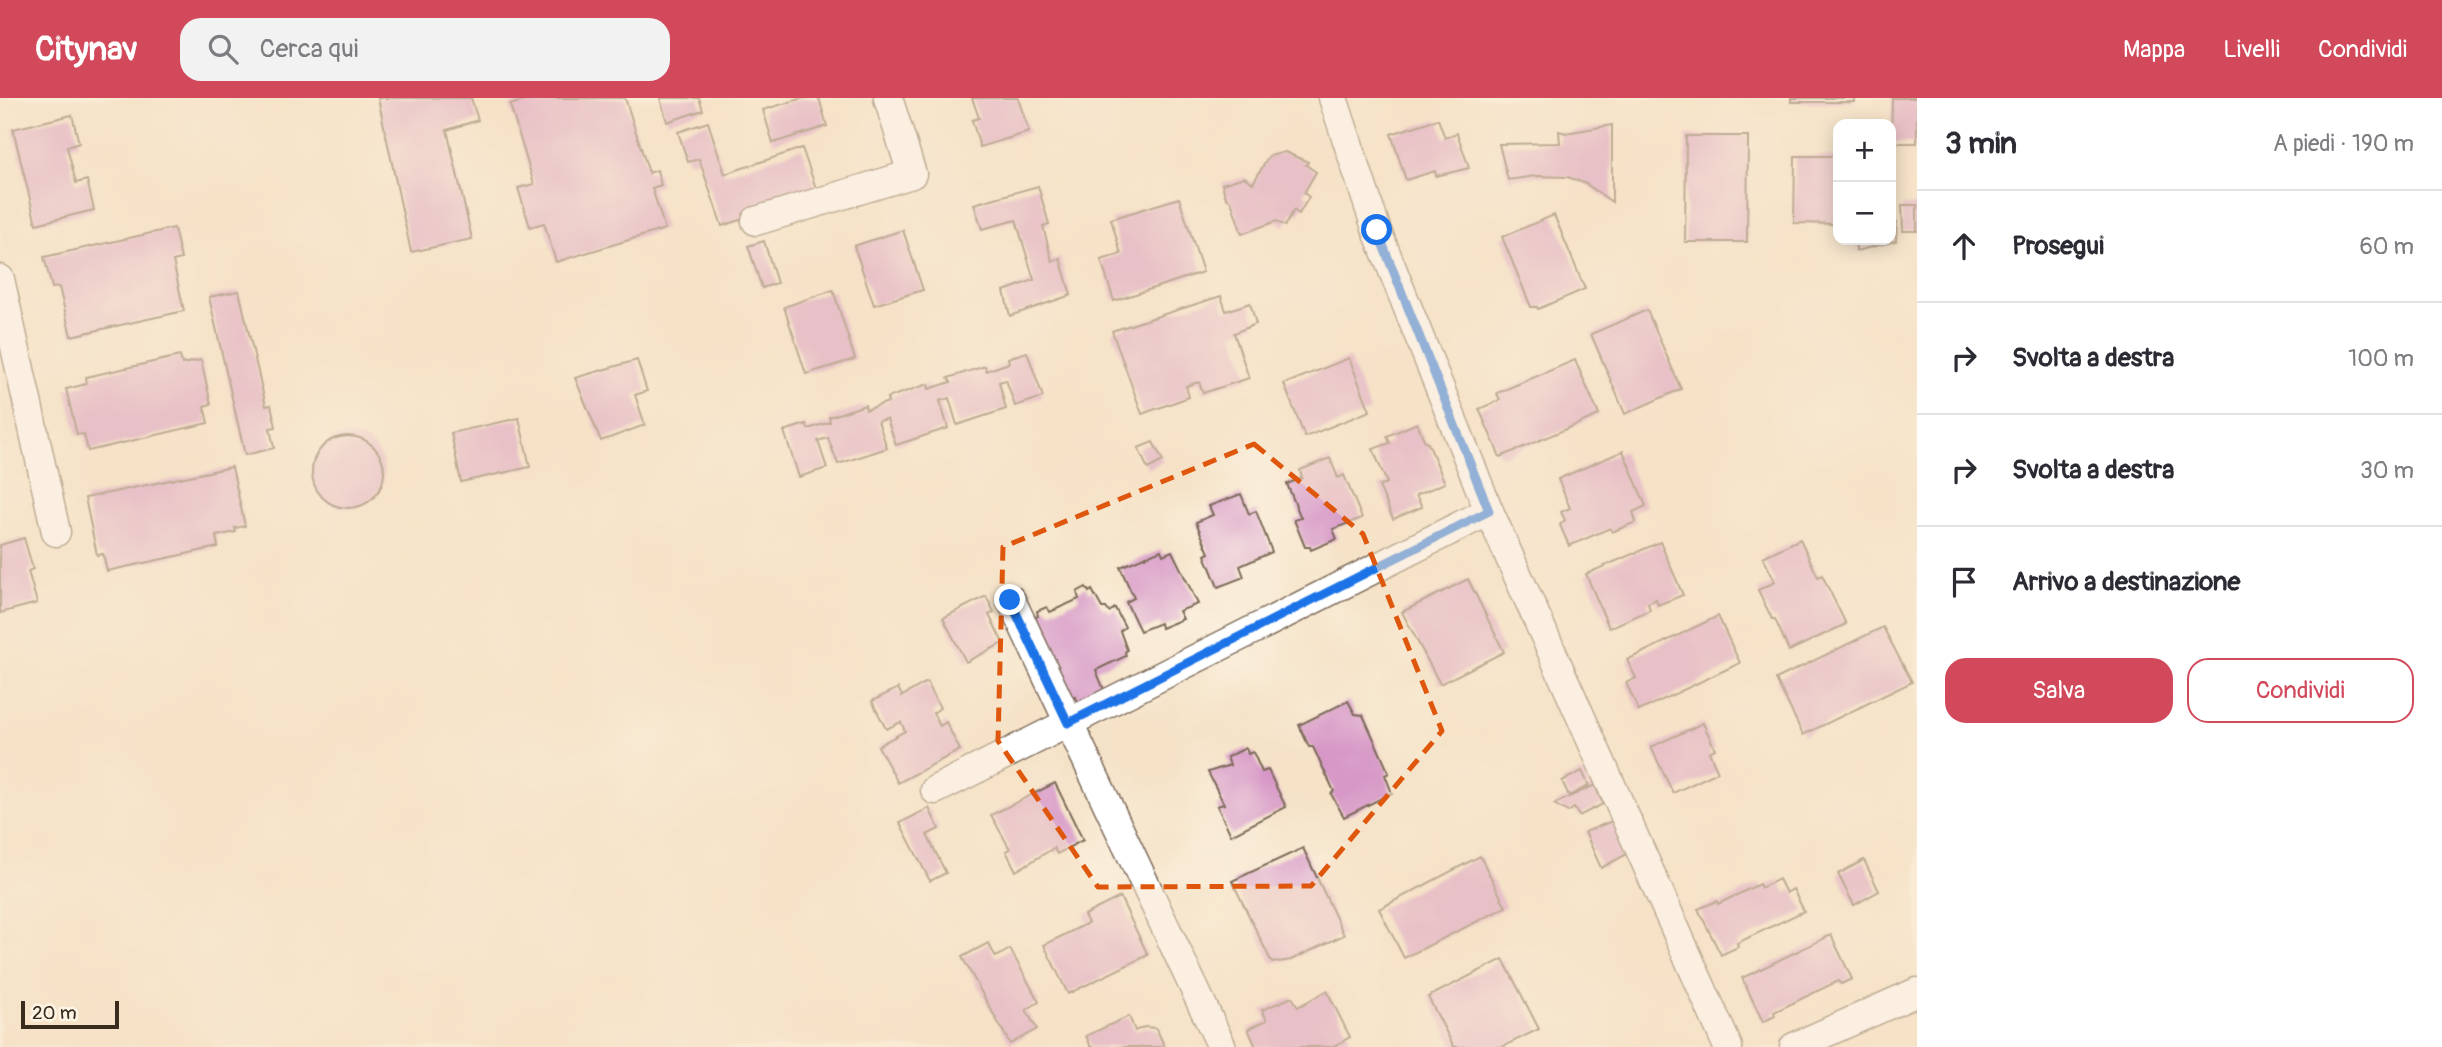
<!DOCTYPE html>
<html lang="it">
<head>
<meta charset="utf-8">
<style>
	:root { --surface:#fff; --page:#f2f2f3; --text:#2b2b33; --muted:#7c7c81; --line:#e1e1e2; --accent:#d1495b }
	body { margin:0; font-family:Pangolin,sans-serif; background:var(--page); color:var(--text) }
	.controls { position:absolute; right:21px; top:21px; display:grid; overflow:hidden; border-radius:14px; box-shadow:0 4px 18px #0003 }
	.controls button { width:63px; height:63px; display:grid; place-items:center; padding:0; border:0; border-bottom:2px solid var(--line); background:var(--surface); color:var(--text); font:35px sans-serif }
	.scale { position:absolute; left:21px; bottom:18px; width:98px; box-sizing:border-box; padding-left:7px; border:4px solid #3b2a1e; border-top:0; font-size:19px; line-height:24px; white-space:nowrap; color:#3b2a1e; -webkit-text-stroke:5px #fcf5e5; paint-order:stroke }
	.stop { position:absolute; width:21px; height:21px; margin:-16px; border:5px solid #1a73e8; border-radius:50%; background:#fff }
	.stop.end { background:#1a73e8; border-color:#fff; box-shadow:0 2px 7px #0008 }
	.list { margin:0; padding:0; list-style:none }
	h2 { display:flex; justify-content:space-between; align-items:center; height:91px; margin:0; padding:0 28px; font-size:30px }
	h2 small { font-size:23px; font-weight:400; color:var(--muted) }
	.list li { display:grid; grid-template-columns:46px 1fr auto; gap:21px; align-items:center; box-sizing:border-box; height:112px; padding:0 28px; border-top:2px solid var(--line) }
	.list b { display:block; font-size:26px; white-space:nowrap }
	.list em { font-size:23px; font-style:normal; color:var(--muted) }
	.actions { display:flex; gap:14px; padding:21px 28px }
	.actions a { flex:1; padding:16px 0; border:2px solid var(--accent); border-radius:21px; text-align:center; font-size:24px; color:var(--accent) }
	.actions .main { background:var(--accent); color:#fff }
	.icon { flex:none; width:38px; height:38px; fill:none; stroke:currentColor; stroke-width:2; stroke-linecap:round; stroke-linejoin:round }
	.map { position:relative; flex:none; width:1917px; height:949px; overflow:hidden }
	header { display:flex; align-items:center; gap:42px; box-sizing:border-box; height:98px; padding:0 35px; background:var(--accent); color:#fff }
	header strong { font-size:33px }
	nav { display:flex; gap:38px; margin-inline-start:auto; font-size:24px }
	.search { width:490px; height:63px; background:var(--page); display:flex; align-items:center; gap:18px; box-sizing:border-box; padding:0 24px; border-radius:21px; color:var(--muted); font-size:26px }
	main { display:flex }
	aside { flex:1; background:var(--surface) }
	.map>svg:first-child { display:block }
	.building { fill:#d798c7 }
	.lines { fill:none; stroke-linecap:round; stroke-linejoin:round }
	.street-casing { stroke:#7c6a59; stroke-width:31 }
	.street { stroke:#fff; stroke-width:28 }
	.route { stroke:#1a73e8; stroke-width:9 }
	.marked { fill:none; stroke:#df570d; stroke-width:5; stroke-dasharray:14 9; stroke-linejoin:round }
</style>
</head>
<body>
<header>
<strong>Citynav</strong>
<div class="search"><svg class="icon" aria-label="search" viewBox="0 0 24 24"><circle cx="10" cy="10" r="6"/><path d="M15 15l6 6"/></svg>Cerca qui</div>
<nav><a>Mappa</a><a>Livelli</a><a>Condividi</a></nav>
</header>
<main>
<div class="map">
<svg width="1917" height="949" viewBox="0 0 1917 949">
	<rect width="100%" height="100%" fill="#fcf5e5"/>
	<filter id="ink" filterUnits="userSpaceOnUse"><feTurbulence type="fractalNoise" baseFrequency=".0143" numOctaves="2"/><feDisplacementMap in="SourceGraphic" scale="14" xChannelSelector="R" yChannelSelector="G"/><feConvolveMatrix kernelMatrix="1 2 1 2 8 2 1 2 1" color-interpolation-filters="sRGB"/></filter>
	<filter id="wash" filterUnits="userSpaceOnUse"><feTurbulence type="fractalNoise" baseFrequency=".00686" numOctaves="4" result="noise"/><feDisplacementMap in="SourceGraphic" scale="28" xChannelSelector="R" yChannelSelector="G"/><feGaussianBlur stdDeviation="1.57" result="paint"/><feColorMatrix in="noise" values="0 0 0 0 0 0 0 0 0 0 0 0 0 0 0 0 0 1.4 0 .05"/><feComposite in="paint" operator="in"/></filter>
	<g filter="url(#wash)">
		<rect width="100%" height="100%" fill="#f5e2c7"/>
		<g id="blocks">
			<g class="building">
				<path d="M378 0H471L478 22 447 32 472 141 411 154Z"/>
				<path d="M532 0H625L649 75 657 72 661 87 652 90 665 131 556 164 544 125 530 129 518 90 534 86 510 7Z"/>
				<path d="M660 0H699L703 12 667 24Z"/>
				<path d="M803 0H819L827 28 773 45 763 12Z"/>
				<path d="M972 0H1018L1029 34 980 49 972 22 979 20Z"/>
				<rect x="1791" y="0" width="63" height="4"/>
				<path d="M1892 0H1917V45H1891Z"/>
				<path d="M72 17 79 45 67 49 76 85 87 82 94 112 36 126 13 31Z"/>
				<path d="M1438 21 1445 40 1457 35 1469 70 1436 78 1435 73 1406 82 1391 36Z"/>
				<path d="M708 24 725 76 802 50 818 96 722 128 699 61 688 64 678 34Z"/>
				<path d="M1612 27V104L1586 86 1568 79 1536 78 1508 82 1499 46 1560 45 1559 33 1566 35Z"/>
				<path d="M1686 38H1748L1747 144H1685Z"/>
				<path d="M1285 54 1308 64 1306 67 1316 74 1304 95 1309 99 1299 116 1294 112 1285 128 1276 123 1242 136 1231 103 1226 100 1222 86 1244 79 1253 85 1269 58Z"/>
				<path d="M1795 58H1838V126L1794 125Z"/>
				<path d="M1038 88 1049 126 1043 128 1052 163 1060 160 1071 197 1010 218 1004 193 1034 182 1016 122 982 131 974 106Z"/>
				<path d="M1179 100 1203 174 1114 203 1101 162 1121 156 1111 121Z"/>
				<path d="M1902 107H1917V133H1903Z"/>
				<path d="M1554 117 1585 191 1538 211 1537 209H1531L1502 139Z"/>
				<path d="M1891 124H1897L1896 143 1856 153V142H1891Z"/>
				<path d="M174 130 181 161 173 163 184 213 71 238 59 189 52 190 44 159Z"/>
				<path d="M903 132 923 192 874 207 854 148Z"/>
				<path d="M764 143 777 185 762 190 748 148Z"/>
				<path d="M833 192 855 261 806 276 784 209Z"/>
				<path d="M239 193 266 308 271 307 276 329 270 330 274 350 245 357 209 199Z"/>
				<path d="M1221 198 1226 213 1250 205 1256 226 1234 235 1249 280 1203 295 1199 284 1186 288 1189 299 1142 316 1112 233Z"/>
				<path d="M1647 212 1681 291 1625 316 1591 236Z"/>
				<path d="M1027 254 1043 299 1015 308 1006 282 999 284 1006 311 957 327 949 300 940 303 948 330 896 347 887 321 878 323 887 350 838 366 828 340 818 343 827 370 799 379 784 333 806 326 808 331 830 324 829 319 865 307 866 312 888 304 887 300 928 286 929 291 951 284 948 280 985 268 986 273 1009 265 1008 260Z"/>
				<path d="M180 258 182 266 201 262 211 306 204 308 208 325 88 353 84 336 77 337 66 291 87 286 86 279Z"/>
				<path d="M1349 260 1370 313 1305 339 1284 286Z"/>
				<path d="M637 262 647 293 635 297 645 327 601 343 575 280Z"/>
				<path d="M1575 262 1599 317 1500 359 1479 311 1500 302 1497 295Z"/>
				<path d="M519 320 530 369 461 384 451 335Z"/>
				<path d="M1417 325 1425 344 1428 345 1445 385 1416 397 1422 409 1393 421 1379 388 1387 385 1373 351 1390 345 1387 338Z"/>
				<circle cx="348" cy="374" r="36"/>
				<path d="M1153 344 1163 363 1148 371 1138 350Z"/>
				<path d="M1623 353 1646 408 1633 414 1636 424 1612 434 1610 430 1569 448 1560 427 1565 422 1561 414 1570 410 1558 381Z"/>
				<path d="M1330 360 1338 380 1344 377 1362 420 1333 431 1337 441 1311 452 1310 449H1305L1294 422 1301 420 1287 386 1302 380 1300 372Z"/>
				<path d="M232 369 245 428 235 430 236 434 216 438 218 449 107 473 103 456 97 457 85 400Z"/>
				<path d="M1241 396 1249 416 1256 413 1272 454 1240 468 1244 479 1218 489 1205 457 1209 455 1196 424 1213 417 1209 408Z"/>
				<path d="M24 440 33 471 28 473 37 505 0 515V447Z"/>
				<path d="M1800 441 1818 479 1822 477 1846 526 1789 553 1775 521H1772L1758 492 1775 484 1763 459Z"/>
				<path d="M1660 444 1683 497 1658 507 1656 501 1648 505 1650 512 1609 530 1586 476Z"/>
				<path d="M1161 452 1163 457 1172 453 1198 506 1179 513 1183 521 1161 530 1160 525 1140 533 1126 504 1134 500 1120 469Z"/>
				<path d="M1468 481 1504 554 1440 586 1402 514Z"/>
				<path d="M1086 489 1089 494 1092 492 1102 510H1106L1109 514 1115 510 1125 529 1120 533 1127 552 1125 554 1126 558 1096 572 1104 592 1079 604 1075 599 1071 602 1031 522 1038 518 1037 513 1047 509 1050 514 1079 501 1077 494Z"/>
				<path d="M986 498 994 514 989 517 1003 545 966 564 943 520Z"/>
				<path d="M1718 518 1740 565 1639 613 1626 585 1636 580 1627 562Z"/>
				<path d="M1883 529 1912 584 1803 637 1776 581Z"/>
				<path d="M927 584 940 610 933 615 940 628 946 624 960 652 898 685 878 648 905 633 901 624 886 631 872 603 898 590 902 598Z"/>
				<path d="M1348 603 1355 616 1363 617 1389 675 1385 677 1392 695 1344 719 1331 696 1334 693 1313 649H1309L1299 627Z"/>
				<path d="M1703 625 1715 651 1709 654 1718 674 1673 695 1651 649Z"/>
				<path d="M1246 650 1248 656 1253 654 1262 674 1268 672 1286 709 1231 737 1217 708 1224 706 1208 674 1230 667 1227 659Z"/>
				<path d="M1582 673 1589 688 1569 698 1562 683Z"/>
				<path d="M1055 685 1083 742 1057 756 1054 750 1016 773 1006 753 1010 751 991 717Z"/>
				<path d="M1595 687 1603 706 1579 718 1574 710 1568 714 1554 706Z"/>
				<path d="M929 710 939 731 927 737 946 775 930 783 900 725Z"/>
				<path d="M1612 723 1627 756 1601 770 1585 734Z"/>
				<path d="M1303 750 1344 837 1291 862 1272 865 1232 783Z"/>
				<path d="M1480 758 1506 809 1404 860 1379 811Z"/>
				<path d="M1864 762 1879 793 1854 807 1838 776Z"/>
				<path d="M1779 781 1786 795 1793 791 1804 813 1737 845 1738 849 1721 857 1698 811 1717 803 1718 806 1759 786 1761 790Z"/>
				<path d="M1120 799 1148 857 1068 896 1044 847 1088 825 1084 817Z"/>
				<path d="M1831 837 1852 881 1841 886 1838 883 1774 914 1775 918 1763 924 1742 880Z"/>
				<path d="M988 845 996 859 1010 851 1039 904 1026 912 1037 931 1010 946 962 859Z"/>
				<path d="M1503 861 1539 931 1502 949H1454L1428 899Z"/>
				<path d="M1327 893 1350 939 1332 949H1256L1248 931 1267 922 1262 912 1292 899 1298 909Z"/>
				<path d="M1129 918 1135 933 1144 929 1156 930 1165 949H1091L1086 938Z"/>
			</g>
		</g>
	</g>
	<g filter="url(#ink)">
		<use href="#blocks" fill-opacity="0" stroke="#7c6a59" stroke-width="2"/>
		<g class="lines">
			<defs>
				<g id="street">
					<path d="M1333 0 1377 133 1489 413 1728 949"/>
					<path d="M756 123 912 76 888 0"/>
					<path d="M0 181 56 434"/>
					<path d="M1011 502 1222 949"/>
					<path d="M935 692 1489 413"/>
					<path d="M1794 949 1917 894"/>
				</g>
			</defs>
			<use href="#street" class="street-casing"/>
			<use href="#street" class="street"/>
		</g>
	</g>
	<g class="lines" filter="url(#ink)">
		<path class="route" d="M1010 502 1068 625 1489 413 1377 132"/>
	</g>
	<path d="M0 0H1917V949H0ZM1254 346 1363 436 1442 633 1311 788 1098 789 998 643 1003 449Z" fill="#f5e2c7" fill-opacity=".55" fill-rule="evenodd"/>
	<path class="marked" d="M1254 346 1363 436 1442 633 1311 788 1098 789 998 643 1003 449Z"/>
</svg>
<div class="controls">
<button>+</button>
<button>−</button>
</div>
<div class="scale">20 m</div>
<div class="stop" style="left:1377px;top:132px"></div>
<div class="stop end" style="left:1010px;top:502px"></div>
</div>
<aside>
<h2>3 min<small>A piedi · 190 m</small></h2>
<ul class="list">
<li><svg class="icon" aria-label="ahead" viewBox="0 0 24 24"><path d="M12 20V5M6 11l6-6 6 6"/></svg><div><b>Prosegui</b></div><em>60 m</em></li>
<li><svg class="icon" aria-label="right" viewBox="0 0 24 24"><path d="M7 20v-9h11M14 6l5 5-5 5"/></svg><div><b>Svolta a destra</b></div><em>100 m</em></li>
<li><svg class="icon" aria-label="right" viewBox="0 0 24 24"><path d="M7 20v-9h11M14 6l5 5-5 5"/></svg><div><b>Svolta a destra</b></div><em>30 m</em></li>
<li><svg class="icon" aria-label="arrive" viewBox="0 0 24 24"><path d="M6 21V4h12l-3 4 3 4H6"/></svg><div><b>Arrivo a destinazione</b></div></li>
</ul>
<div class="actions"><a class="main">Salva</a><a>Condividi</a></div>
</aside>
</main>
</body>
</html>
